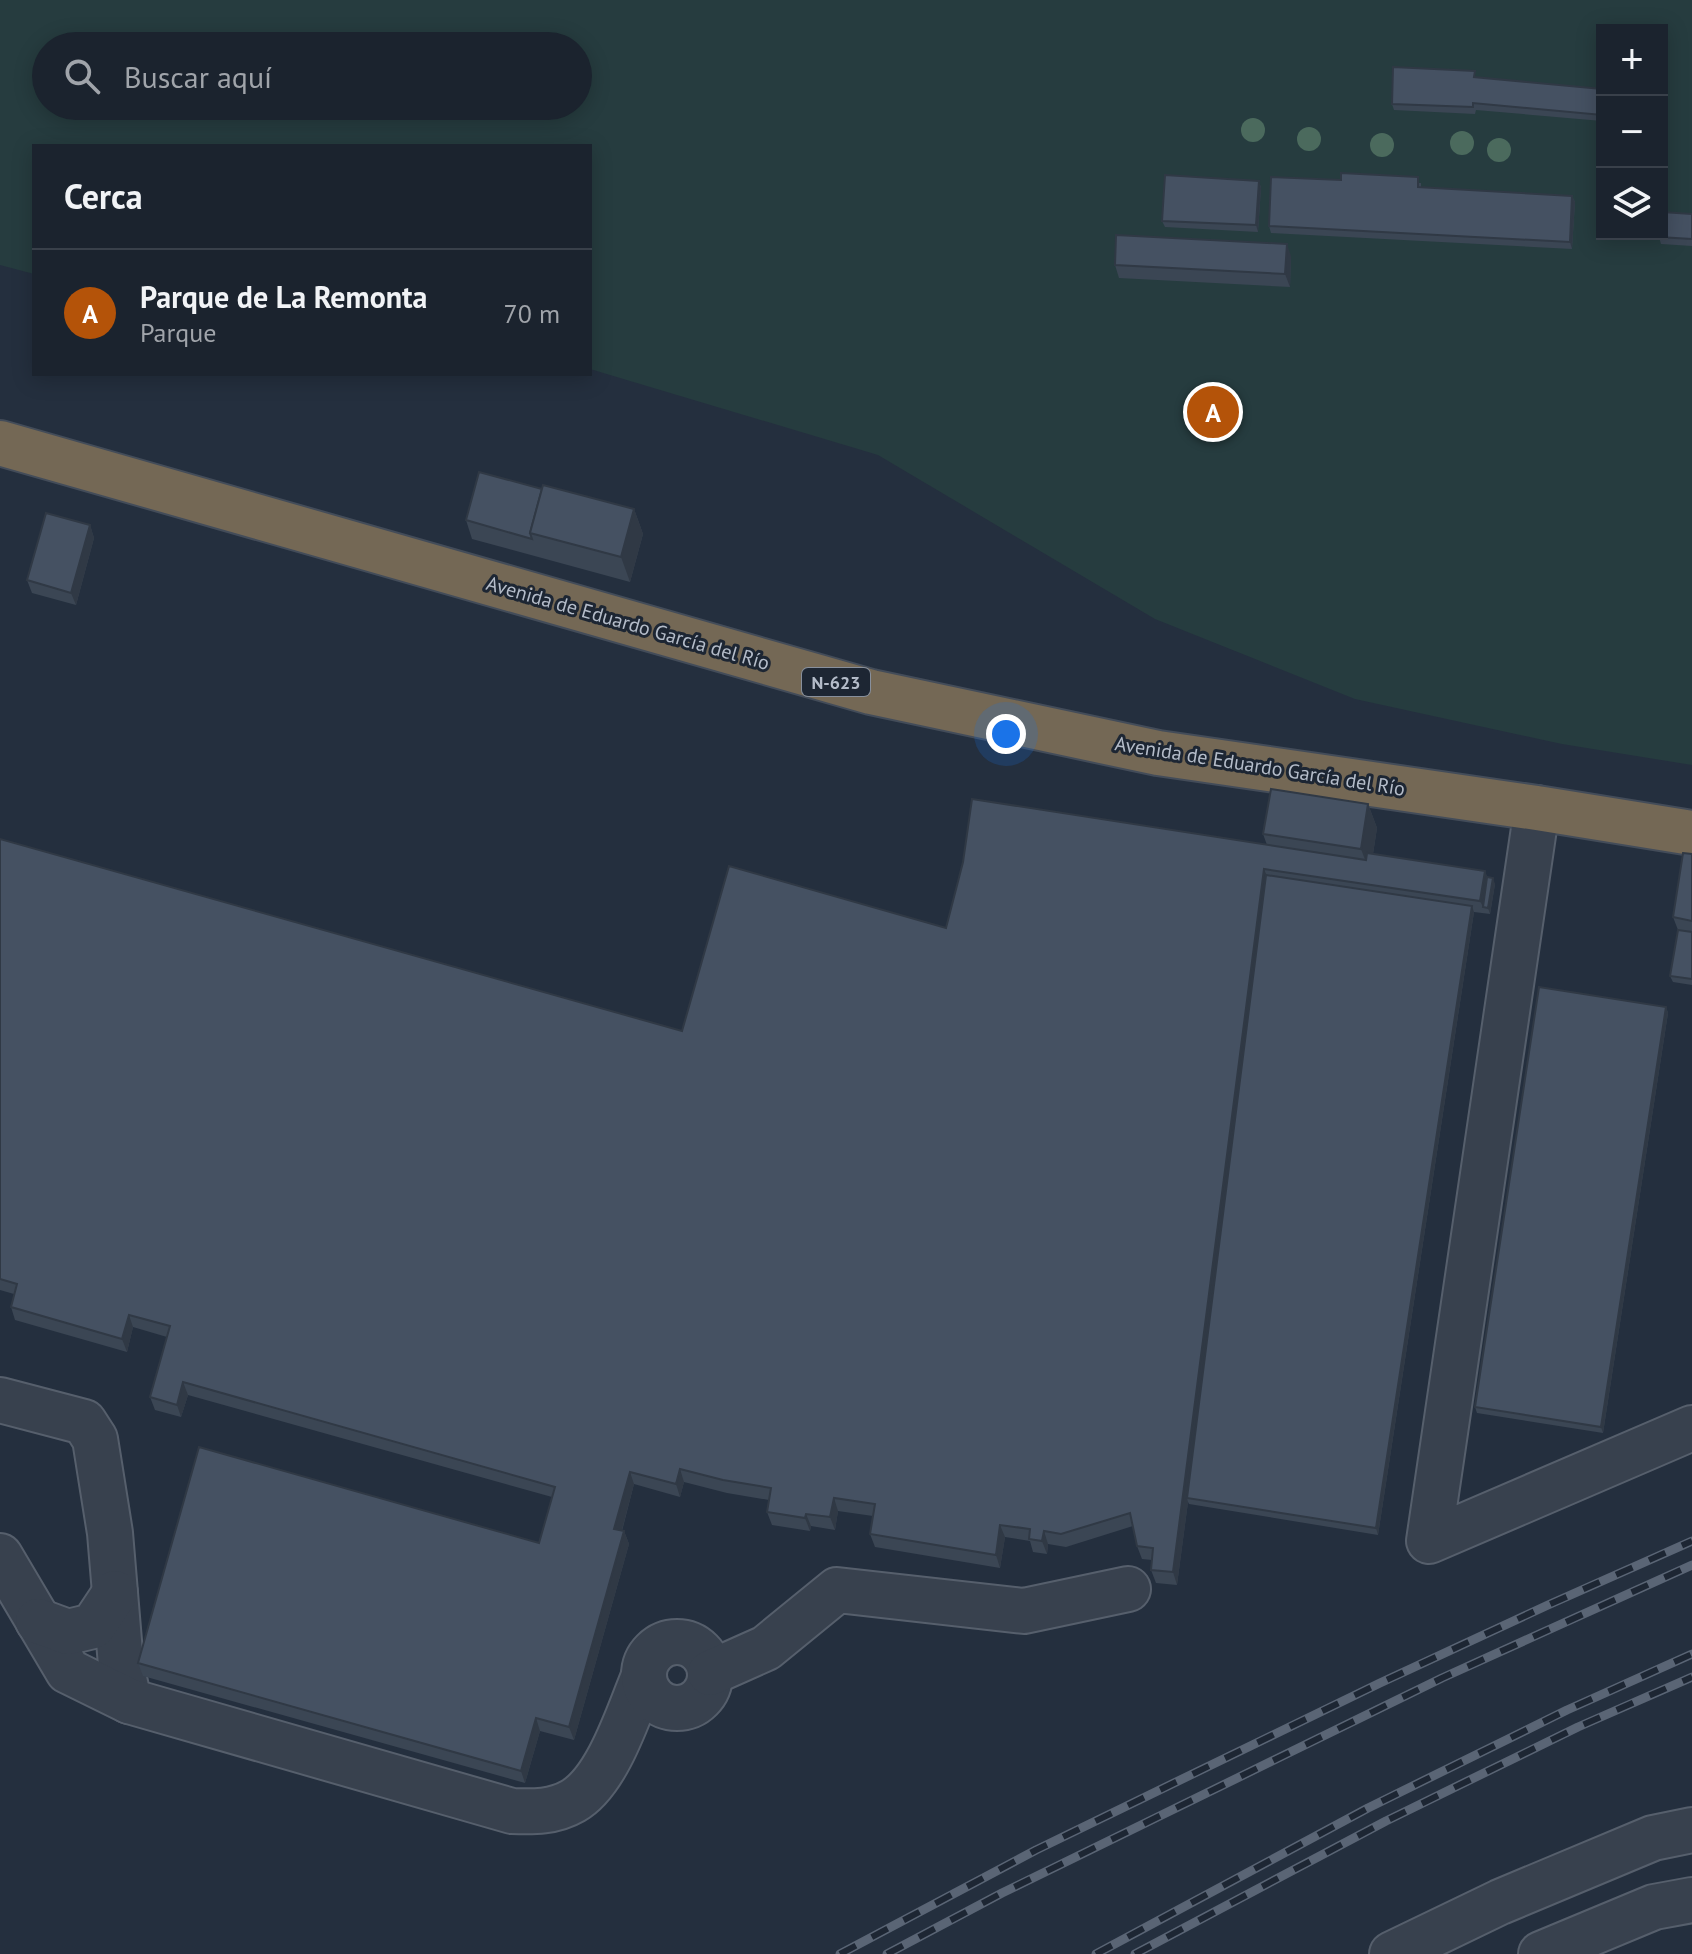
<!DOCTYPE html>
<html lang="es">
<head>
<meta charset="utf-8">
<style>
	:root { --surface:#1b232e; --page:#242b36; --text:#f1f3f6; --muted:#a0a4aa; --line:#39404a; --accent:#b45309 }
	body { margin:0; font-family:"PT Sans",sans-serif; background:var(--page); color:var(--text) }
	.controls { position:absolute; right:24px; top:24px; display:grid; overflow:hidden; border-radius:0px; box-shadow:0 4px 20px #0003 }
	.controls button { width:72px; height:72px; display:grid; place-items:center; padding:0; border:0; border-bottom:2px solid var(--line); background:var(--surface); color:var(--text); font:40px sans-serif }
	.you { position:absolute; left:1006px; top:734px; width:28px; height:28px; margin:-20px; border:6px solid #fff; border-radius:50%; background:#1a73e8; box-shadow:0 0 0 12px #1a73e833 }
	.badge { display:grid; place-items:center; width:52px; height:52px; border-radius:50%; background:var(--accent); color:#fff; font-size:26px; font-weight:700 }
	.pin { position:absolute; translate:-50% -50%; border:4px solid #fff; box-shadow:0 2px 8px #0006 }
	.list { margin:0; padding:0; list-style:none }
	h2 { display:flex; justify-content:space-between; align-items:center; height:104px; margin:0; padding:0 32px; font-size:34px }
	h2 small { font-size:26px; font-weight:400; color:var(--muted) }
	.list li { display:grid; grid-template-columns:52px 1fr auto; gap:24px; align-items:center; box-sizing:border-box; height:128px; padding:0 32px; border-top:2px solid var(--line) }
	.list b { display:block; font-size:30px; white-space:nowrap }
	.list p { margin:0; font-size:26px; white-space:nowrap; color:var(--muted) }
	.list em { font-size:26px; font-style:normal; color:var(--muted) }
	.icon { flex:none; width:44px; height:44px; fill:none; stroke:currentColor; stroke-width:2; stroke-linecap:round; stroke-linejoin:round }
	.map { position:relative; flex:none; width:1692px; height:1954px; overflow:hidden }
	.search { position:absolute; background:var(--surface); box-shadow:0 4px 20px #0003; left:32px; top:32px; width:560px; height:88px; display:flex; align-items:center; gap:20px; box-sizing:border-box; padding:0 28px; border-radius:44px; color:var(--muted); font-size:30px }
	.panel { position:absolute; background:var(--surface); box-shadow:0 4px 20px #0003; left:32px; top:144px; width:560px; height:232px; border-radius:0px }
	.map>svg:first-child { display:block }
	.green { fill:#263c3f; fill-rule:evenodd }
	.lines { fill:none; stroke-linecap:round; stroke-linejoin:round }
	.minor-casing { stroke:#565f6c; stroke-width:48 }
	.highway-casing { stroke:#434c59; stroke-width:48 }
	.minor { stroke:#38414e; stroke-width:44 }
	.highway { stroke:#746855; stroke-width:44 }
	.rail-casing { stroke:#5a6575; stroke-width:9 }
	.rail { stroke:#1d2633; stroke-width:6; stroke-dasharray:18; stroke-linecap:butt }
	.tree { fill:#4b6a5d }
	.wall { fill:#3b4654 }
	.shaded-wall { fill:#303945 }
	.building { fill:#455162; stroke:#303945; stroke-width:2 }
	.labels { text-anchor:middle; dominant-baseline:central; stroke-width:6; stroke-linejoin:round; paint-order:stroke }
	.shield { fill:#1d2633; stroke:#878f9c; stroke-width:2 }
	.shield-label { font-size:18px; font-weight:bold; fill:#b4bcc9 }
	.street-label { font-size:20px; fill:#b4bcc9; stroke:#1d2633 }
</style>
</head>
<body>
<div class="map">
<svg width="1692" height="1954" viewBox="0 0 1692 1954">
	<rect width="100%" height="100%" fill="#242f3e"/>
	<path class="green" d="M0 0H1692V765L1562 744 1355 699 1155 619 878 455 590 369V146H34V274L0 265ZM1602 30H1662V234H1602ZM46 46H578V106H46Z"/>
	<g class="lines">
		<defs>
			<g id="minor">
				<path d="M1537 808 1429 1541 1692 1428"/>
				<path d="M0 1400 84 1422 95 1439 110 1533 121 1665 129 1701"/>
				<path d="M0 1556 68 1671 129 1701 512 1811C534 1812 554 1812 573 1801 608 1781 629 1712 644 1676"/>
				<path d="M38 1621 68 1632 93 1626 115 1593"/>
				<circle cx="677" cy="1675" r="33"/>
				<path d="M710 1673 766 1648 837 1590 1024 1611 1128 1589"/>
				<path d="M1392 1954 1500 1902 1653 1838 1692 1830"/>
				<path d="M1541 1954 1654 1907 1692 1900"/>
			</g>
			<path id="highway" d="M0 443 871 692 1158 753 1537 808 1692 833"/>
		</defs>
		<use href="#minor" class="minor-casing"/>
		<use href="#highway" class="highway-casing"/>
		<use href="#minor" class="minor"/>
		<use href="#highway" class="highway"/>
		<defs>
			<g id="rail">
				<path d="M840 1954 1036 1850 1380 1683 1548 1605 1692 1541"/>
				<path d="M887 1954 1002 1893 1442 1678 1692 1565"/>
				<path d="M1096 1954 1368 1808 1567 1710 1692 1654"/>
				<path d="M1135 1954 1386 1821 1578 1727 1692 1677"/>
			</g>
		</defs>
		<use href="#rail" class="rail-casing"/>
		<use href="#rail" class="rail"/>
	</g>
	<g class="tree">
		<circle cx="1253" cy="130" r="12"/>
		<circle cx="1309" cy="139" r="12"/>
		<circle cx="1462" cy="143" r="12"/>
		<circle cx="1382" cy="145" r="12"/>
		<circle cx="1499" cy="150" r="12"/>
	</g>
	<g class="wall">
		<path d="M1477 77 1602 89V121L1476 110 1475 114 1394 110 1392 104Z"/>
		<path d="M1341 180 1421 183V188L1572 196 1575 202 1572 249 1271 233 1269 226Z"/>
		<path d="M1259 181 1261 188 1258 232 1165 227 1162 221Z"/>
		<path d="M1692 214V246L1661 244 1659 237Z"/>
		<path d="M1291 256 1290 287 1119 278 1115 265Z"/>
		<path d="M542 489 634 509 643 534 630 582 472 539 466 520Z"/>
		<path d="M90 525 94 538 76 605 32 593 27 580Z"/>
		<path d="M1368 804 1377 828 1373 854 1485 871 1487 877 1495 884 1490 914 1474 912 1378 1535 1189 1504 1188 1502 1177 1585 1156 1583 1151 1570 1152 1560 1142 1559 1137 1546 1133 1526 1066 1547 1048 1544 1047 1554 1033 1552 1030 1541 1005 1537 1000 1568 875 1547 870 1534 873 1516 838 1511 835 1530 811 1526 810 1531 772 1525 767 1512 769 1500 727 1493 684 1482 680 1497 634 1484 622 1531H624L629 1544 574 1740 540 1731 525 1783 143 1676 138 1663 539 1543 552 1497 188 1395 181 1417 155 1410 150 1397 167 1337 133 1327 127 1352 15 1320 11 1307 14 1294 0 1290V839L682 1031 946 928 1267 845 1263 834Z"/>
		<path d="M1692 854V985L1673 982 1670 976 1678 930 1673 917Z"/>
		<path d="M1666 1007 1668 1013 1603 1433 1477 1413 1475 1407Z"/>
	</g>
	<g class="shaded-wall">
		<path d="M1259 181 1261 188 1258 232 1256 225Z"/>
		<path d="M1572 196 1575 202 1572 249 1570 242Z"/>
		<path d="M1287 244 1291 256 1290 287 1285 274Z"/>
		<path d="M634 509 643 534 630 582 621 557Z"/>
		<path d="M90 525 94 538 76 605 71 593Z"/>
		<path d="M1368 804 1377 828 1370 873 1361 849Z"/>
		<path d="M1264 869 1269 881 1187 1498 1188 1502 1177 1585 1173 1572Z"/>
		<path d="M1485 871 1490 884 1483 907 1480 901Z"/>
		<path d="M1493 878 1495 884 1490 914 1488 908Z"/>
		<path d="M1472 906 1474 912 1378 1535 1376 1528Z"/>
		<path d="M1666 1007 1668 1013 1603 1433 1601 1427Z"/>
		<path d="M129 1315 133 1327 127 1352 122 1339Z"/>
		<path d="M183 1382 188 1395 181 1417 177 1405Z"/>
		<path d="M680 1469 684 1482 680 1497 676 1484Z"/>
		<path d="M630 1472 634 1484 619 1541 614 1529Z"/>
		<path d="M834 1498 838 1511 835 1530 830 1517Z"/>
		<path d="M806 1514 811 1526 810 1531 805 1518Z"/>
		<path d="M1000 1525 1005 1537 1000 1568 996 1555Z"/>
		<path d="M624 1531 629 1544 574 1740 569 1727Z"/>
		<path d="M1044 1531 1048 1544 1047 1554 1042 1541Z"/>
		<path d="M536 1718 540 1731 525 1783 521 1771Z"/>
	</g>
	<g class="building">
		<path d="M1393 67 1475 71 1474 77 1602 89V115L1473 103V107L1392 104Z"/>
		<path d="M1341 173 1418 177V187L1572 196 1570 242 1269 226 1271 177 1341 180Z"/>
		<path d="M1165 175 1259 181 1256 225 1162 221Z"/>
		<path d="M1662 212 1692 214V239L1659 237V234H1662Z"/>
		<path d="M1116 235 1287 244 1285 274 1115 265Z"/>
		<path d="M479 472 542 489 530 533 532 539 466 520Z"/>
		<path d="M543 485 634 509 621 557 530 533Z"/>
		<path d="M46 513 90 525 71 593 27 580Z"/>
		<path d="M1271 789 1368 804 1361 849 1263 834Z"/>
		<path d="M972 799 1366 860 1367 853 1485 871 1480 901 1264 869 1173 1572 1151 1570 1153 1548 1137 1546 1130 1513 1061 1534 1044 1531 1042 1541 1029 1539 1030 1529 1000 1525 996 1555 870 1534 875 1504 834 1498 830 1517 806 1514 805 1518 767 1512 771 1488 723 1480 680 1469 676 1484 630 1472 614 1529 624 1531 569 1727 536 1718 521 1771 138 1663 199 1447 539 1543 555 1487 183 1382 177 1405 150 1397 170 1326 129 1315 122 1339 11 1307 17 1284 0 1279V839L682 1031 729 866 946 928 963 862Z"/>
		<path d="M1683 853 1692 854V921L1673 917Z"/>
		<path d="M1266 875 1472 906 1376 1528 1187 1498Z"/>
		<path d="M1487 877 1493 878 1488 908 1483 907Z"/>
		<path d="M1678 930 1692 932V979L1670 976Z"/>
		<path d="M1539 987 1666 1007 1601 1427 1475 1407Z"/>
	</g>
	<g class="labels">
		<rect class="shield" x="802" y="668" width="68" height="28" rx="6"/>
		<g class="shield-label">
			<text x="836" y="682">N-623</text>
		</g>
		<g class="street-label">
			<text transform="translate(628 623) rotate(16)">Avenida de Eduardo García del Río</text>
			<text transform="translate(1260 766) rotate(9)">Avenida de Eduardo García del Río</text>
		</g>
	</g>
</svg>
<div class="controls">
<button>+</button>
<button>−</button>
<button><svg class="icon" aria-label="layers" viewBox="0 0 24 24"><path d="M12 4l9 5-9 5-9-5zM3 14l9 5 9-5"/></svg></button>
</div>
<div class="you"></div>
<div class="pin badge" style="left:1213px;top:412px">A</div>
<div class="search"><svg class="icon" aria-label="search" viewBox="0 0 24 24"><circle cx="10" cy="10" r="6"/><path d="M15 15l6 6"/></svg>Buscar aquí</div>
<section class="panel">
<h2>Cerca<small></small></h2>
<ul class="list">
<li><span class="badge">A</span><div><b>Parque de La Remonta</b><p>Parque</p></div><em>70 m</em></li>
</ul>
</section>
</div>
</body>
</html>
